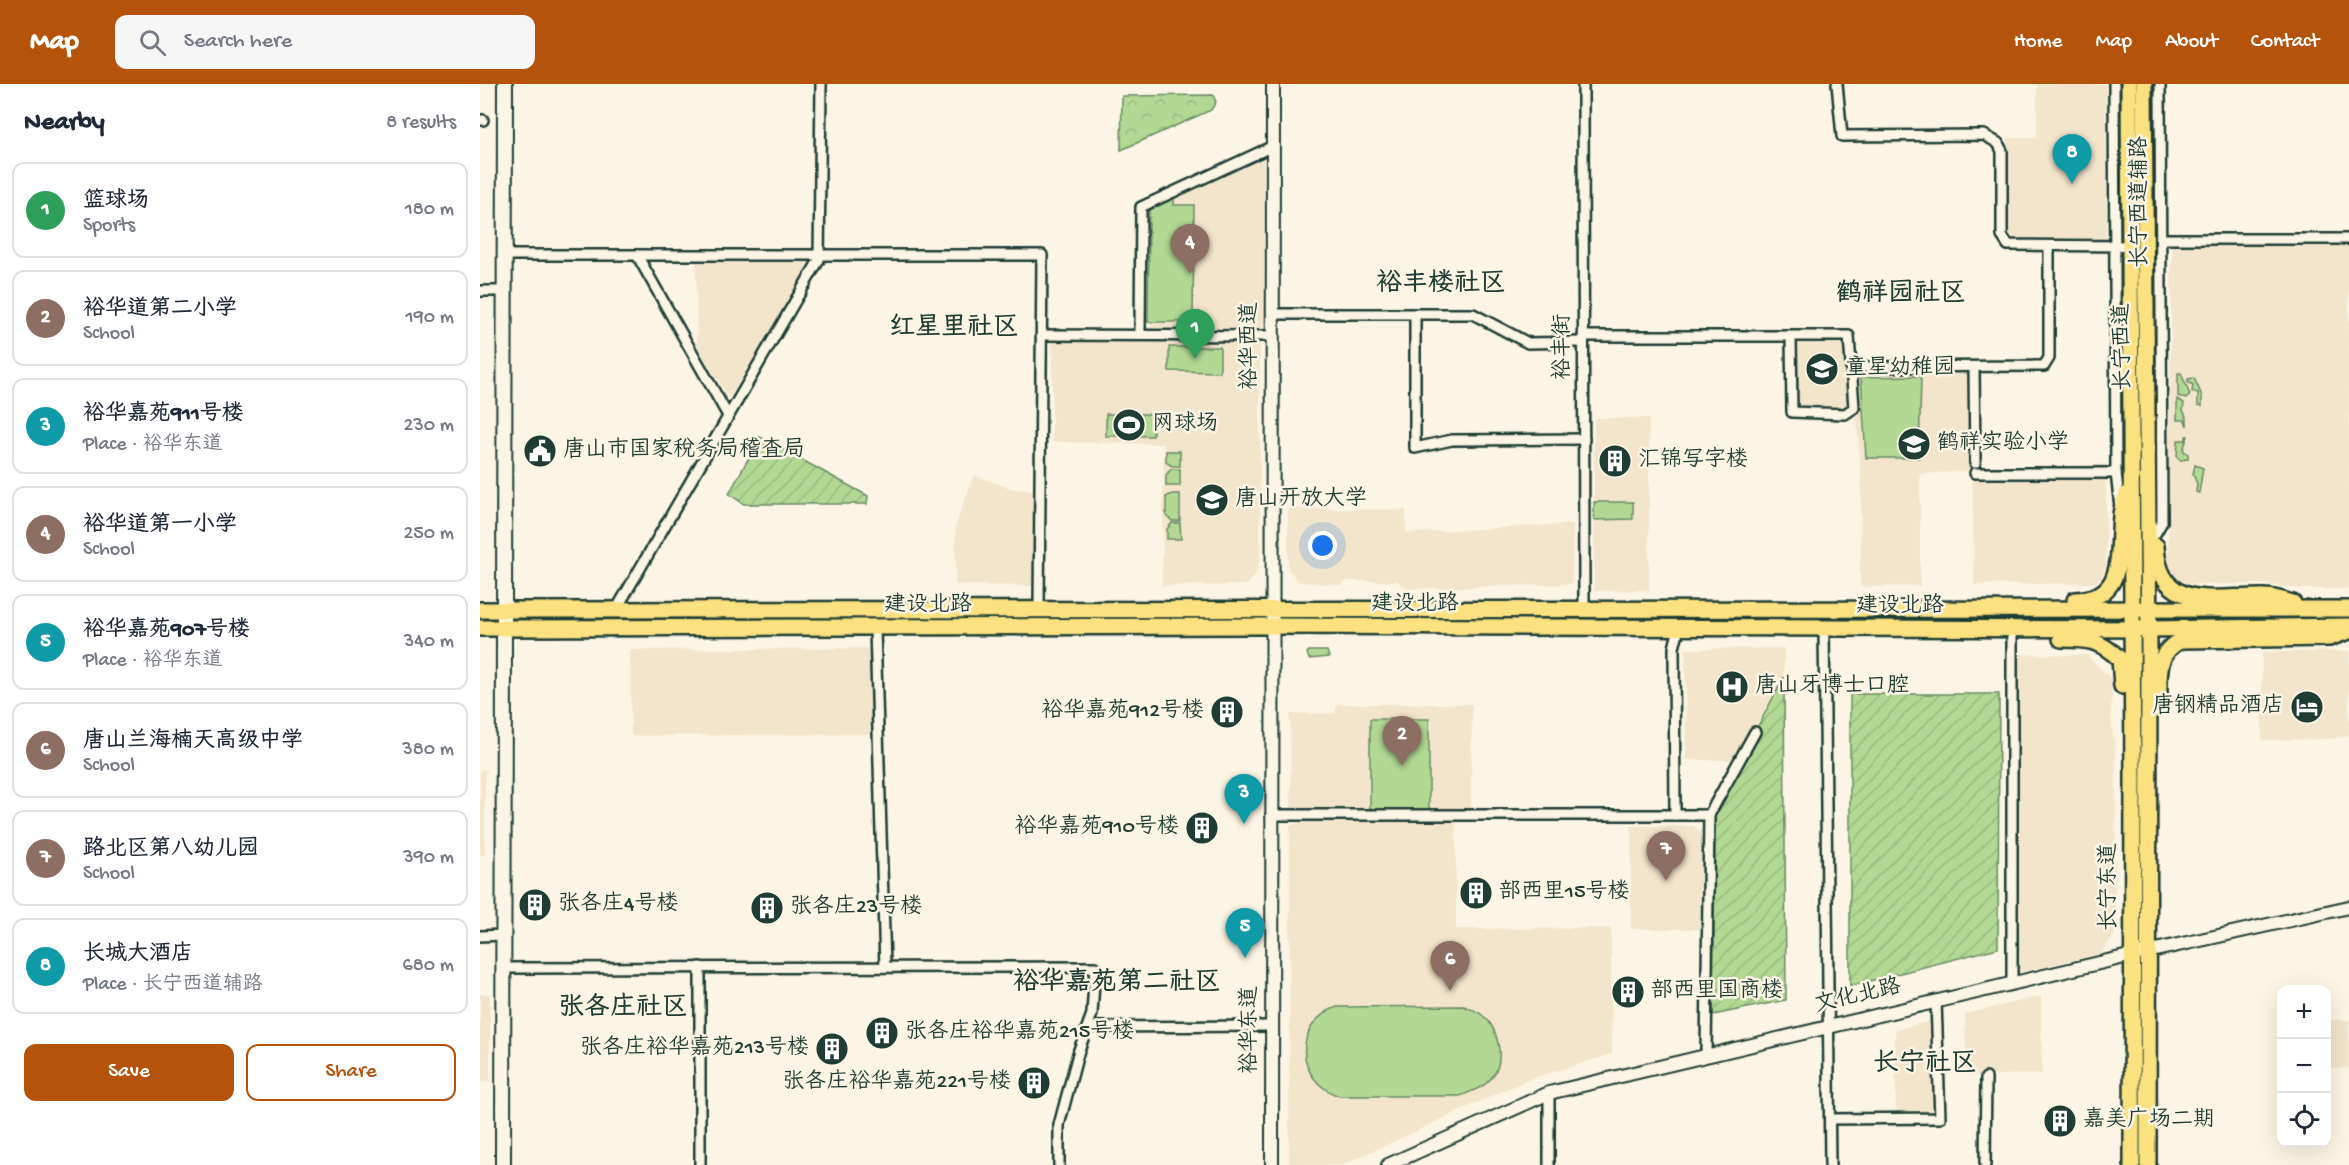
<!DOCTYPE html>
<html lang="en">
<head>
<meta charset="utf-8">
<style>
	:root { --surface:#fff; --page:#f6f6f7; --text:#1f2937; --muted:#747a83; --line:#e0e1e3; --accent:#b45309 }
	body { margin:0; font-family:"Gochi Hand","LXGW WenKai TC",sans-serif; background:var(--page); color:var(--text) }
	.controls { position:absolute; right:18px; bottom:18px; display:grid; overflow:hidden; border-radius:12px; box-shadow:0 6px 24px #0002 }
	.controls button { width:54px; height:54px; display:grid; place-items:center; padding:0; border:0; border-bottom:2px solid var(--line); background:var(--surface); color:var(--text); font:30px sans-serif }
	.you { position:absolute; left:843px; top:462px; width:21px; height:21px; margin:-15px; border:4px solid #fff; border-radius:50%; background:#1a73e8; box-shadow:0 0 0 9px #1a73e833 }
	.badge { display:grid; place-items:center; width:39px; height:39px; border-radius:50%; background:var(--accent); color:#fff; font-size:20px; font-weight:700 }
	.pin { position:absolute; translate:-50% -50px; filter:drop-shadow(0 2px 3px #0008) }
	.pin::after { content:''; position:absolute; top:32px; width:21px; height:18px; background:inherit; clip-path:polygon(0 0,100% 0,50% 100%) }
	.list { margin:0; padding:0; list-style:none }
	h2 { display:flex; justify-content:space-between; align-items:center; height:78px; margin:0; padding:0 24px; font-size:26px }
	h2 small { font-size:20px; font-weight:400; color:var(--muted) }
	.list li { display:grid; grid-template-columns:39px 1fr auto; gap:18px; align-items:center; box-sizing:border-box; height:96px; margin:0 12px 12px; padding:0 12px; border:2px solid var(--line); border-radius:12px }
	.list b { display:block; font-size:22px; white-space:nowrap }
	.list p { margin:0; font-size:20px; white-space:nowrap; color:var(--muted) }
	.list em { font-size:20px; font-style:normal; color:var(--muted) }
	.actions { display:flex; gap:12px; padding:18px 24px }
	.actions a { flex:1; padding:14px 0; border:2px solid var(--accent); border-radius:12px; text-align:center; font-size:21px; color:var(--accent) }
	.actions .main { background:var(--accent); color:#fff }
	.icon { flex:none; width:33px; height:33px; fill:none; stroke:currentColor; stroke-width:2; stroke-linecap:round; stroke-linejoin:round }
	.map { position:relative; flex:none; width:1869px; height:1081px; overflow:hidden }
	header { display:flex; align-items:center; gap:36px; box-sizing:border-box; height:84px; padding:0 30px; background:var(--accent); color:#fff }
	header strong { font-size:28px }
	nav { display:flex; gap:33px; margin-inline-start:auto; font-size:21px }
	.search { width:420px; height:54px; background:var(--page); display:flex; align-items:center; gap:15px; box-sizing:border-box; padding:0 21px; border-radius:12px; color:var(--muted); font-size:22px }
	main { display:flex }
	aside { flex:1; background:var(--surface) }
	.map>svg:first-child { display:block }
	.built { fill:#f3e5cc }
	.green { fill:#b2d894; stroke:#688a64; stroke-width:1.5 }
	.forest { fill:url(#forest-crowns); stroke:#688a64; stroke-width:1.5 }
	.garden { fill:url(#garden-furrows); stroke:#688a64; stroke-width:1.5 }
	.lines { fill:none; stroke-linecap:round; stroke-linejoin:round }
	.minor-casing { stroke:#1f3d34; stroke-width:14 }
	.tertiary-casing { stroke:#1f3d34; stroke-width:16 }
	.secondary-casing { stroke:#1f3d34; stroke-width:18 }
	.primary-casing { stroke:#1f3d34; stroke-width:20 }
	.minor { stroke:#fcf5e5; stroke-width:9 }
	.tertiary { stroke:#fcf5e5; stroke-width:12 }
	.secondary { stroke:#fcf5e5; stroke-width:14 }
	.primary { stroke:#fbe180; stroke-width:15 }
	.labels { text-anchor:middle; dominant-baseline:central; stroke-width:5; stroke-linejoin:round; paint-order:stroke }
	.street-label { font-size:22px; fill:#1f3d34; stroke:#fcf5e5 }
	.poi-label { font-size:22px; fill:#1f3d34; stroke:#fcf5e5; text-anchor:start }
	.quarter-label { font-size:26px; font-weight:bold; fill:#1f3d34; stroke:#fcf5e5 }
</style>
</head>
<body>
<header>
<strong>Map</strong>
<div class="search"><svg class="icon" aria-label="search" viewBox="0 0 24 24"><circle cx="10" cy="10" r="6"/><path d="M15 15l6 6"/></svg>Search here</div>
<nav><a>Home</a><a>Map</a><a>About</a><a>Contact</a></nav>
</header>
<main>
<aside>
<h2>Nearby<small>8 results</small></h2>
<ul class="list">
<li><span class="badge" style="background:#2e9e5b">1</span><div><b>篮球场</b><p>Sports</p></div><em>180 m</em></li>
<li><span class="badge" style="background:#8d6e63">2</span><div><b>裕华道第二小学</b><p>School</p></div><em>190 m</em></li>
<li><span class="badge" style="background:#0f9aa8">3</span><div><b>裕华嘉苑911号楼</b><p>Place · 裕华东道</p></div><em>230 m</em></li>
<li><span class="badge" style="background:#8d6e63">4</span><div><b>裕华道第一小学</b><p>School</p></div><em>250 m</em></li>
<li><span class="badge" style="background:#0f9aa8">5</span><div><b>裕华嘉苑907号楼</b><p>Place · 裕华东道</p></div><em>340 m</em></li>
<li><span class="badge" style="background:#8d6e63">6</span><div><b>唐山兰海楠天高级中学</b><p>School</p></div><em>380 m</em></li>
<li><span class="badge" style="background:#8d6e63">7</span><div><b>路北区第八幼儿园</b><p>School</p></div><em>390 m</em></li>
<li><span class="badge" style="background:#0f9aa8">8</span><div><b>长城大酒店</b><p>Place · 长宁西道辅路</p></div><em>680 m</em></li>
</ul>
<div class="actions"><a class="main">Save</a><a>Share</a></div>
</aside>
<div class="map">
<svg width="1869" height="1081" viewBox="0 0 1869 1081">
	<defs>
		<pattern id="forest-crowns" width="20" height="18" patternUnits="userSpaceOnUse" patternTransform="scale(1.5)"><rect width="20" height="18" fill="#b2d894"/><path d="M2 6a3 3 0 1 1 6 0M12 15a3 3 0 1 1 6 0" fill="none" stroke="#99ba80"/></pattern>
		<pattern id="garden-furrows" width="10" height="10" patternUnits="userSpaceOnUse" patternTransform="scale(1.5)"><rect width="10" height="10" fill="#b2d894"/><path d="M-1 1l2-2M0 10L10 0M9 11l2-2" fill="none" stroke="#99ba80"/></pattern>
	</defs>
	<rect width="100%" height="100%" fill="#fcf5e5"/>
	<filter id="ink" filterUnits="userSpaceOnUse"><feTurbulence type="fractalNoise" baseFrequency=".0167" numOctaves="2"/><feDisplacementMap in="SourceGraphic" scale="12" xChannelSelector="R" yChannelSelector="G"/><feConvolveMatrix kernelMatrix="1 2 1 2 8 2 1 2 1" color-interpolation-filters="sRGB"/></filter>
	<g filter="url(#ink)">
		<g class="built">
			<path d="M1557 0H1626V158H1529L1528 54H1557Z"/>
			<path d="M784 75 785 244H673L668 238 669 124Z"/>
			<path d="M1692 150 1869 151V505H1819L1784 500H1699L1693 496 1688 484Z"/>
			<path d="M216 175 334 176 249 314 217 264Z"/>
			<path d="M1317 254 1367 255 1369 326 1329 325 1317 320 1315 314Z"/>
			<path d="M572 258H780V472L777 489 767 501 682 502 684 360 572 358Z"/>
			<path d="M1489 288 1490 387 1440 390V502L1380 503 1381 393 1373 289Z"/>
			<path d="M1114 334H1169V506L1114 507Z"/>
			<path d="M1626 380V482L1622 492 1615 499 1494 501 1492 387Z"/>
			<path d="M494 391 533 405 556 407 555 502 475 501 476 440Z"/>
			<path d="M808 424 926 426V449L1093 440 1092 500 929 505 916 497H864L863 501 819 498 808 485Z"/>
			<path d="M395 564 396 650 151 652 150 566Z"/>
			<path d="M1304 564V593L1256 676H1206L1205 565Z"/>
			<path d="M1869 567V652L1848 655 1782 656V568Z"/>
			<path d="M1531 570 1607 571 1632 596 1631 633 1636 669 1635 851 1620 870 1532 890Z"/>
			<path d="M857 620H992L991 725 811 726 810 630 855 629Z"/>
			<path d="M0 686H8L5 690V771H0Z"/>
			<path d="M976 735V845L1131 844 1132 970 1047 996 863 1081H809L810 742 821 738Z"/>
			<path d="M1151 742H1214L1221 749 1220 845H1151Z"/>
			<rect x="0" y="910" width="10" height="88"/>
			<path d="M1561 912 1562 990 1486 992 1485 930Z"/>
			<rect x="1847" y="936" width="22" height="48"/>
			<path d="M1451 937 1450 958 1455 970 1456 1023 1449 1028H1416L1415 946Z"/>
		</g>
		<g class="green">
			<path d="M694 113V121H714L713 238H668L669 124Z"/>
			<path d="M689 263H740V288L689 287Z"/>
			<path d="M1698 289H1701L1710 311 1706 315 1698 312Z"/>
			<path d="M1441 292 1439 374H1386L1381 293Z"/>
			<path d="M1714 294 1722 312V322L1718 321V309L1712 308 1713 301 1708 299V295Z"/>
			<path d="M1697 315 1704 319 1703 326 1707 334V342L1705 336H1697Z"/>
			<rect x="626" y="330" width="47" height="22"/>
			<path d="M1706 352H1708L1703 366 1708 370V375L1700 376 1697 373 1698 356H1706Z"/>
			<path d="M686 367H700V382H692L686 378Z"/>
			<path d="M1715 381 1723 384 1719 409 1716 408 1717 400 1713 390Z"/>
			<path d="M691 385H700V402H686V391Z"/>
			<path d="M692 410H700V437H692L686 431V413Z"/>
			<path d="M1114 418H1153V435L1114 436Z"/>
			<path d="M692 439H700L701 455H687V445Z"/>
			<path d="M829 567H847L849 573 829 575 827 569Z"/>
			<rect x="890" y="635" width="59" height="91"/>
			<path d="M984 922C989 925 996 926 1001 930 1018 942 1026 976 1012 993 1005 1003 991 1008 980 1012H859C814 996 813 939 857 923Z"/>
		</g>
		<path class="forest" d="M733 11 736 18 731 26 641 66 642 12Z"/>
		<g class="garden">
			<path d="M280 353 388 412 387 420H264L249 410Z"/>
			<path d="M1304 593 1306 916 1233 931 1235 723Z"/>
			<path d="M1370 610H1519L1518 864 1370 902Z"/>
		</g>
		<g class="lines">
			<defs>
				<g id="minor">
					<path d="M1103 0 1104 526"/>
					<path d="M1357 0 1362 52 1504 51 1518 59 1522 67V152L1528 161 1650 162"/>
					<path d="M1634 0 1636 389 1640 423"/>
					<path d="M0 36H3"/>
					<path d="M1681 155H1869"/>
					<path d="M25 171H562L559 524"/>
					<path d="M157 171 247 330"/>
					<path d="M0 207H25"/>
					<path d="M792 230H993L1048 259 1103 258"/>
					<path d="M935 230V364L972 356 1104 355"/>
					<path d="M562 251 791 252"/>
					<path d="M660 251 661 123 793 62"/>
					<path d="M1103 252H1369L1374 324 1365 330 1312 328 1311 252"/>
					<path d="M1381 283 1564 282 1569 274V163"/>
					<path d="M1494 283 1495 379"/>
					<path d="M1495 389H1636"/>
					<path d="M1675 450 1682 438 1680 0"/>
					<path d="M136 526 339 176 341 0"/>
					<path d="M395 545 405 883"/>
					<path d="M1344 545 1350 1081"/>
					<path d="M791 731H1229L1226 970"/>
					<path d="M1195 731 1194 564 1199 544"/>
					<path d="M1229 731 1275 648"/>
					<path d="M0 852 24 851"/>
					<path d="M24 884 615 883 612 930 599 966 579 1041V1081"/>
					<path d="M1532 899V554"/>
					<path d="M609 943 792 942"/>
					<path d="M1069 1009V1081"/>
					<path d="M1350 1035 1460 1034 1456 917"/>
					<path d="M220 1081V883"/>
					<path d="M1505 1081 1506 994"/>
				</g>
				<g id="tertiary">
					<path d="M792 1081 793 0"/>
					<path d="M908 1081 1069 1009 1653 871 1869 823"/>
				</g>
				<path id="secondary" d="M23 1081 25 0"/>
				<g id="primary">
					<path d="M1649 0 1653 695 1652 1081"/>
					<path d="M1664 0 1669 564 1668 1081"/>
					<path d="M1676 462C1679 531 1738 511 1786 513 1795 513 1804 517 1813 519"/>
					<path d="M1595 516C1647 515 1637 469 1641 432 1641 424 1645 417 1647 410"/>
					<path d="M0 526 1869 525"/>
					<path d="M0 544 775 542 1668 545 1869 542"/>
					<path d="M1581 555C1610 555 1619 556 1640 575L1642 602"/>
					<path d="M1679 615C1679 591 1676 567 1702 556L1849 554 1869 547"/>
				</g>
			</defs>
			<use href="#minor" class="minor-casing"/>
			<use href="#tertiary" class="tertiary-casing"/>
			<use href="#secondary" class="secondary-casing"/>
			<use href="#primary" class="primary-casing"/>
			<use href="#minor" class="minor"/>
			<use href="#tertiary" class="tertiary"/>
			<use href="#secondary" class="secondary"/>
			<use href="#primary" class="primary"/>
		</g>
	</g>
	<defs>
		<symbol id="school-disc" viewBox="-11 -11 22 22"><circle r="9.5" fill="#1f3d34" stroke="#fcf5e5"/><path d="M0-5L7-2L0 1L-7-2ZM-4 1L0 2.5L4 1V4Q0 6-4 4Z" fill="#fff"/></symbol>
		<symbol id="stadium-disc" viewBox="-11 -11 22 22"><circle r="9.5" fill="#1f3d34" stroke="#fcf5e5"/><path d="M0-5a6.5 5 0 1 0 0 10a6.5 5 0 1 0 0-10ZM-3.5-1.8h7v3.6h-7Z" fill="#fff"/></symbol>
		<symbol id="civic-disc" viewBox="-11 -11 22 22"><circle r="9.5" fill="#1f3d34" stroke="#fcf5e5"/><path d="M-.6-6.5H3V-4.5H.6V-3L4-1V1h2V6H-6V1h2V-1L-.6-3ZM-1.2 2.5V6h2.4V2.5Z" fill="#fff"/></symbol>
		<symbol id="building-disc" viewBox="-11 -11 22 22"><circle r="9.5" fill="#1f3d34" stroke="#fcf5e5"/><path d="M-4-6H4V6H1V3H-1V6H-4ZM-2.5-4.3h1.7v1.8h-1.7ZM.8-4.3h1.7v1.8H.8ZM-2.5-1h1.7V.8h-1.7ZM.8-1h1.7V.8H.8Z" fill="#fff"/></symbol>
		<symbol id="university-disc" viewBox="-11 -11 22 22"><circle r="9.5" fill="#1f3d34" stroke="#fcf5e5"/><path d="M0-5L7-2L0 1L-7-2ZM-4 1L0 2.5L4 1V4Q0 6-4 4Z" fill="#fff"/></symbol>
		<symbol id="hospital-disc" viewBox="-11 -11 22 22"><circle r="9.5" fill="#1f3d34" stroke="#fcf5e5"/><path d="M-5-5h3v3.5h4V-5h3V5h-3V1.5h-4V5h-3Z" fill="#fff"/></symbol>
		<symbol id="hotel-disc" viewBox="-11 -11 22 22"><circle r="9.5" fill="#1f3d34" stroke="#fcf5e5"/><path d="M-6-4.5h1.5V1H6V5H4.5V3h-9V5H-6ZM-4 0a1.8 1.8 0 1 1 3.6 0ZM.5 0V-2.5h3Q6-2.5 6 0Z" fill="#fff"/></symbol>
	</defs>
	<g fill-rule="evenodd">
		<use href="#school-disc" x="1323" y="266" width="38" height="38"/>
		<use href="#stadium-disc" x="630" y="322" width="38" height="38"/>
		<use href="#school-disc" x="1415" y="341" width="38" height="38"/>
		<use href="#civic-disc" x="41" y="348" width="38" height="38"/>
		<use href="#building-disc" x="1116" y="358" width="38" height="38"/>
		<use href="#university-disc" x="713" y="397" width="38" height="38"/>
		<use href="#hospital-disc" x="1233" y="584" width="38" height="38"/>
		<use href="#hotel-disc" x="1808" y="604" width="38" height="38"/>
		<use href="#building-disc" x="728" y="609" width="38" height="38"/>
		<use href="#building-disc" x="703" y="725" width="38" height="38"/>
		<use href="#building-disc" x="977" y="790" width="38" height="38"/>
		<use href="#building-disc" x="36" y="802" width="38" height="38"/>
		<use href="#building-disc" x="268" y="805" width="38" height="38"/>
		<use href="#building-disc" x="1129" y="889" width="38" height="38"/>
		<use href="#building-disc" x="383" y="930" width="38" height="38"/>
		<use href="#building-disc" x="333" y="946" width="38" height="38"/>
		<use href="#building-disc" x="535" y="980" width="38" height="38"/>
		<use href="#building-disc" x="1561" y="1018" width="38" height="38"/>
	</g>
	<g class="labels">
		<g class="street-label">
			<text transform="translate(1661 118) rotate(-90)">长宁西道辅路</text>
			<text transform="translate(771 262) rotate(-90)">裕华西道</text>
			<text transform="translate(1084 263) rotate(-90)">裕丰街</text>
			<text transform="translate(1644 263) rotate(-91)">长宁西道</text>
			<text x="935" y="521">建设北路</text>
			<text x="448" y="522">建设北路</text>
			<text x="1420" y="523">建设北路</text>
			<text transform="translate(1630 803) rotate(-90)">长宁东道</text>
			<text transform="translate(1378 913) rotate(-13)">文化北路</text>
			<text transform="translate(771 946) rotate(-90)">裕华东道</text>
		</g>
		<g class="poi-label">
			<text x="1365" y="285">童星幼稚园</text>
			<text x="672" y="341">网球场</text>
			<text x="1457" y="360">鹤祥实验小学</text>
			<text x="83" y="367">唐山市国家税务局稽查局</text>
			<text x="1158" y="377">汇锦写字楼</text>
			<text x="755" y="416">唐山开放大学</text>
			<text x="1275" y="603">唐山牙博士口腔</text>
			<text x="1804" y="623" text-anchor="end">唐钢精品酒店</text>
			<text x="724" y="628" text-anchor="end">裕华嘉苑912号楼</text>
			<text x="699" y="744" text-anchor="end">裕华嘉苑910号楼</text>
			<text x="1019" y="809">部西里15号楼</text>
			<text x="78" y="821">张各庄4号楼</text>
			<text x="310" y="824">张各庄23号楼</text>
			<text x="1171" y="908">部西里国商楼</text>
			<text x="425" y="949">张各庄裕华嘉苑215号楼</text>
			<text x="329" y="965" text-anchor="end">张各庄裕华嘉苑213号楼</text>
			<text x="531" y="999" text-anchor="end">张各庄裕华嘉苑221号楼</text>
			<text x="1603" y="1037">嘉美广场二期</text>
		</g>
		<g class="quarter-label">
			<text x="961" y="201">裕丰楼社区</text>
			<text x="1421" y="211">鹤祥园社区</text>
			<text x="474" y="245">红星里社区</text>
			<text x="637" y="900">裕华嘉苑第二社区</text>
			<text x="143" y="925">张各庄社区</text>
			<text x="1445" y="981">长宁社区</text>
		</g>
	</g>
</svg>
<div class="controls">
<button>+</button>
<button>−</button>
<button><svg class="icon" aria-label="locate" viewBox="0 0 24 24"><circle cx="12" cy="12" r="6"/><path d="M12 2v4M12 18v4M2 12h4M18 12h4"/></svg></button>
</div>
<div class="you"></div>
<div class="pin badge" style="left:715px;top:275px;background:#2e9e5b">1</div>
<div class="pin badge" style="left:922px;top:682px;background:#8d6e63">2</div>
<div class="pin badge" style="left:764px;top:740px;background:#0f9aa8">3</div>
<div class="pin badge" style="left:710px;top:190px;background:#8d6e63">4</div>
<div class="pin badge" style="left:765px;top:874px;background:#0f9aa8">5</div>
<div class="pin badge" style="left:970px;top:907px;background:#8d6e63">6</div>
<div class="pin badge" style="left:1186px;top:797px;background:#8d6e63">7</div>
<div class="pin badge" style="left:1592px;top:100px;background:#0f9aa8">8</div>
</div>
</main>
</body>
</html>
